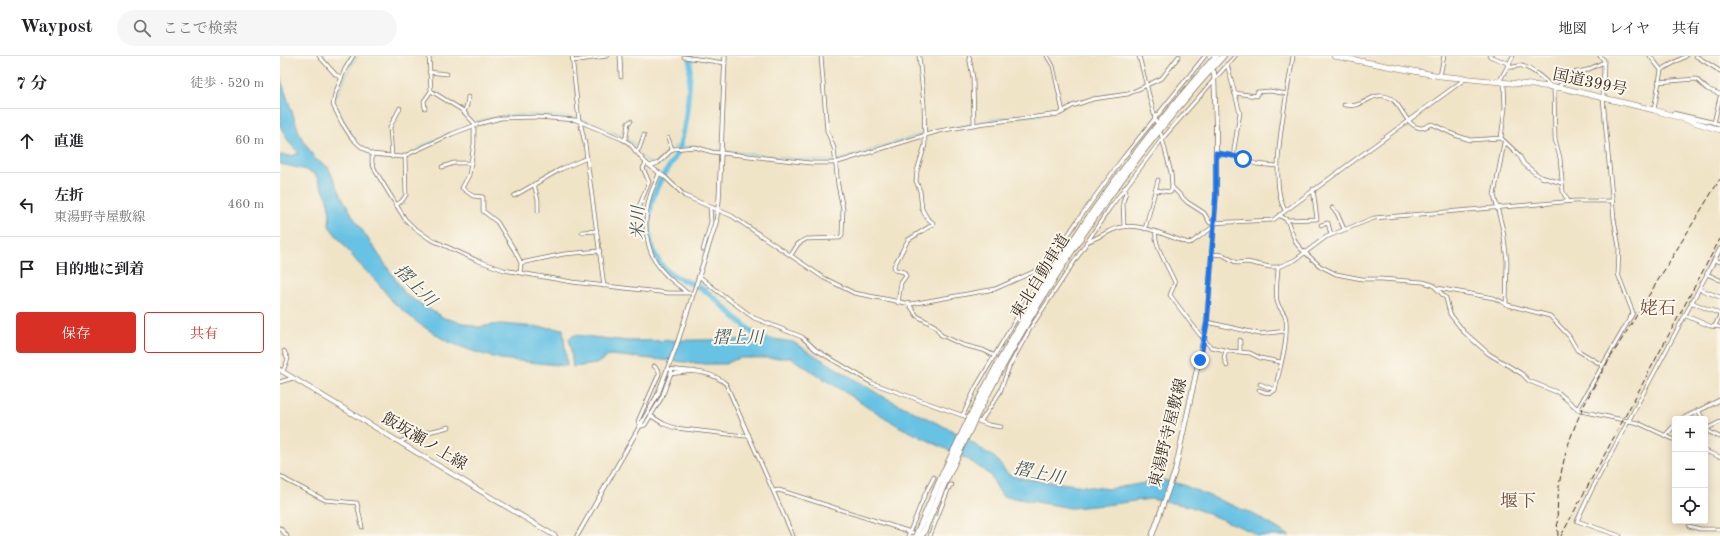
<!DOCTYPE html>
<html lang="ja">
<head>
<meta charset="utf-8">
<style>
	:root { --surface:#fff; --page:#f6f6f6; --text:#202124; --muted:#757577; --line:#e0e0e0; --accent:#d93025 }
	body { margin:0; font-family:"Old Standard TT","Noto Serif JP",serif; background:var(--page); color:var(--text) }
	.controls { position:absolute; right:12px; bottom:12px; display:grid; overflow:hidden; border-radius:4px; box-shadow:0 2px 10px #0003 }
	.controls button { width:36px; height:36px; display:grid; place-items:center; padding:0; border:0; border-bottom:1px solid var(--line); background:var(--surface); color:var(--text); font:20px sans-serif }
	.stop { position:absolute; width:12px; height:12px; margin:-9px; border:3px solid #1a73e8; border-radius:50%; background:#fff }
	.stop.end { background:#1a73e8; border-color:#fff; box-shadow:0 1px 4px #0008 }
	.list { margin:0; padding:0; list-style:none }
	h2 { display:flex; justify-content:space-between; align-items:center; height:52px; margin:0; padding:0 16px; font-size:17px }
	h2 small { font-size:13px; font-weight:400; color:var(--muted) }
	.list li { display:grid; grid-template-columns:26px 1fr auto; gap:12px; align-items:center; box-sizing:border-box; height:64px; padding:0 16px; border-top:1px solid var(--line) }
	.list b { display:block; font-size:15px; white-space:nowrap }
	.list p { margin:0; font-size:13px; white-space:nowrap; color:var(--muted) }
	.list em { font-size:13px; font-style:normal; color:var(--muted) }
	.actions { display:flex; gap:8px; padding:12px 16px }
	.actions a { flex:1; padding:9px 0; border:1px solid var(--accent); border-radius:4px; text-align:center; font-size:14px; color:var(--accent) }
	.actions .main { background:var(--accent); color:#fff }
	.icon { flex:none; width:22px; height:22px; fill:none; stroke:currentColor; stroke-width:2; stroke-linecap:round; stroke-linejoin:round }
	.map { position:relative; flex:none; width:1440px; height:480px; overflow:hidden }
	header { display:flex; align-items:center; gap:24px; box-sizing:border-box; height:56px; padding:0 20px; background:var(--surface); border-bottom:1px solid var(--line) }
	header strong { font-size:19px }
	nav { display:flex; gap:22px; margin-inline-start:auto; font-size:14px }
	.search { width:280px; height:36px; background:var(--page); display:flex; align-items:center; gap:10px; box-sizing:border-box; padding:0 14px; border-radius:22px; color:var(--muted); font-size:15px }
	main { display:flex }
	aside { flex:1; background:var(--surface) }
	.map>svg:first-child { display:block }
	.water { fill:#67c2e4; stroke:#517681 }
	.lines { fill:none; stroke-linecap:round; stroke-linejoin:round }
	.stream { stroke:#67c2e4; stroke-width:1 }
	.river { stroke:#67c2e4; stroke-width:5.5 }
	.minor-casing { stroke:#7a6b59; stroke-width:4.5 }
	.tertiary-casing { stroke:#7a6b59; stroke-width:5 }
	.secondary-casing { stroke:#7a6b59; stroke-width:5.5 }
	.trunk-casing { stroke:#7a6b59; stroke-width:6 }
	.motorway-casing { stroke:#7a6b59; stroke-width:7 }
	.minor { stroke:#fff; stroke-width:3 }
	.tertiary { stroke:#fff; stroke-width:3.5 }
	.secondary { stroke:#fff; stroke-width:4 }
	.trunk { stroke:#fff; stroke-width:5 }
	.motorway { stroke:#fff; stroke-width:5.5 }
	.rail { stroke:#3b2a1e; stroke-width:1; stroke-dasharray:6 3; stroke-linecap:butt }
	.motorway-bridge-casing { stroke:#7a6b59; stroke-width:7; stroke-linecap:butt }
	.motorway-bridge { stroke:#fff; stroke-width:5.5 }
	.route { stroke:#1a73e8; stroke-width:5 }
	.labels { text-anchor:middle; dominant-baseline:central; stroke-width:4; stroke-linejoin:round; paint-order:stroke }
	.street-label { font-size:16px; fill:#3b2a1e; stroke:#fbf7ec }
	.water-label { font-size:17px; font-style:italic; fill:#485859; stroke:#fbf7ec }
	.quarter-label { font-size:18px; fill:#754e3c; stroke:#fbf7ec }
</style>
</head>
<body>
<header>
<strong>Waypost</strong>
<div class="search"><svg class="icon" aria-label="search" viewBox="0 0 24 24"><circle cx="10" cy="10" r="6"/><path d="M15 15l6 6"/></svg>ここで検索</div>
<nav><a>地図</a><a>レイヤ</a><a>共有</a></nav>
</header>
<main>
<aside>
<h2>7 分<small>徒歩 · 520 m</small></h2>
<ul class="list">
<li><svg class="icon" aria-label="ahead" viewBox="0 0 24 24"><path d="M12 20V5M6 11l6-6 6 6"/></svg><div><b>直進</b></div><em>60 m</em></li>
<li><svg class="icon" aria-label="left" viewBox="0 0 24 24"><path d="M17 20v-9H6M10 6l-5 5 5 5"/></svg><div><b>左折</b><p>東湯野寺屋敷線</p></div><em>460 m</em></li>
<li><svg class="icon" aria-label="arrive" viewBox="0 0 24 24"><path d="M6 21V4h12l-3 4 3 4H6"/></svg><div><b>目的地に到着</b></div></li>
</ul>
<div class="actions"><a class="main">保存</a><a>共有</a></div>
</aside>
<div class="map">
<svg width="1440" height="480" viewBox="0 0 1440 480">
	<rect width="100%" height="100%" fill="#fbf7ec"/>
	<filter id="ink" filterUnits="userSpaceOnUse"><feTurbulence type="fractalNoise" baseFrequency=".025" numOctaves="2"/><feDisplacementMap in="SourceGraphic" scale="8" xChannelSelector="R" yChannelSelector="G"/><feConvolveMatrix kernelMatrix="1 2 1 2 8 2 1 2 1" color-interpolation-filters="sRGB"/></filter>
	<filter id="wash" filterUnits="userSpaceOnUse"><feTurbulence type="fractalNoise" baseFrequency=".012" numOctaves="4" result="noise"/><feDisplacementMap in="SourceGraphic" scale="16" xChannelSelector="R" yChannelSelector="G"/><feGaussianBlur stdDeviation="0.9" result="paint"/><feColorMatrix in="noise" values="0 0 0 0 0 0 0 0 0 0 0 0 0 0 0 0 0 1.4 0 .05"/><feComposite in="paint" operator="in"/></filter>
	<g filter="url(#wash)">
		<rect width="100%" height="100%" fill="#f0e4c7"/>
		<g class="water">
			<path d="M0 21 20 79 35 103 48 111 62 141 74 162 126 239 164 262 198 271 220 268 283 273 287 310 221 303 198 297 166 285 138 267 113 246 98 227 78 207 49 170 50 157 47 141 35 118 23 113 0 108V99L12 100 19 97 10 88 0 70Z"/>
			<path d="M295 279 348 285 493 283 513 286 600 339 675 376 715 402 728 418 739 422 829 433 883 424 903 429 973 458 1010 480H977L970 475 909 450 870 443 825 449 791 452 722 440 710 419 689 404 620 371 511 302H459L445 308H426L330 299 316 308 293 311 289 282Z"/>
		</g>
		<g class="lines">
			<g class="stream">
				<path d="M888 12 896 0"/>
				<path d="M814 41 831 39"/>
				<path d="M55 44 66 19 77 0"/>
				<path d="M55 47 66 70 76 84"/>
				<path d="M301 63 344 81"/>
				<path d="M196 66C229 55 263 59 297 62"/>
				<path d="M700 66 730 61 761 59"/>
				<path d="M667 72 693 68"/>
				<path d="M177 74 193 68"/>
				<path d="M346 83 352 86 357 93"/>
				<path d="M393 91 418 90"/>
				<path d="M139 92 169 78"/>
				<path d="M430 94 439 95"/>
				<path d="M442 95 527 104 554 105"/>
				<path d="M361 99 368 106 372 107"/>
				<path d="M557 104 650 76"/>
				<path d="M377 106 390 93"/>
			</g>
			<path class="river" d="M411 0C409 30 408 61 400 90 396 104 385 115 379 127 366 152 364 189 383 211 394 224 414 226 427 236 443 249 457 264 473 277 478 281 486 283 492 286"/>
		</g>
	</g>
	<g filter="url(#ink)">
		<g class="lines">
			<defs>
				<g id="minor">
					<path d="M39 0 56 19 61 21"/>
					<path d="M73 0 65 13 55 38 53 49 62 67 71 81 79 89 92 98 122 101 172 78 198 68 221 62 256 61 296 64 342 83 349 87 366 107 386 122 405 140 452 160 544 222 574 237 631 248 715 233 760 213 771 212"/>
					<path d="M149 0 151 35 182 54 196 69"/>
					<path d="M292 0 299 65"/>
					<path d="M340 0 341 21"/>
					<path d="M689 0 693 22 694 69"/>
					<path d="M767 0 773 10 783 56"/>
					<path d="M859 0 876 66"/>
					<path d="M1209 0 1230 8"/>
					<path d="M1370 0 1381 14"/>
					<path d="M1416 0 1440 15"/>
					<path d="M404 1 445 7"/>
					<path d="M293 5 327 0"/>
					<path d="M947 8 960 57 954 93V100"/>
					<path d="M1229 11C1234 12 1237 9 1242 10 1251 12 1266 24 1271 31"/>
					<path d="M149 16 167 18"/>
					<path d="M1160 20 1164 0"/>
					<path d="M1219 26 1233 0"/>
					<path d="M1378 26 1416 23 1427 33 1440 38"/>
					<path d="M1278 31 1293 17 1307 14 1324 6"/>
					<path d="M1274 32 1275 83 1280 102 1283 136 1288 145"/>
					<path d="M954 37 977 40V36L990 35 1007 38"/>
					<path d="M1064 49C1068 49 1072 50 1076 49 1088 46 1095 36 1108 41 1122 46 1124 70 1141 72 1145 72 1148 69 1152 68L1175 79 1190 84 1221 82 1239 99 1244 108 1255 117 1261 121 1282 127"/>
					<path d="M145 52 144 45 151 35"/>
					<path d="M1374 54 1381 14 1406 0"/>
					<path d="M184 56 187 49 188 41"/>
					<path d="M1393 57 1440 68"/>
					<path d="M300 65 305 88 324 230"/>
					<path d="M1434 67 1440 41"/>
					<path d="M194 70V88L189 119 182 132 193 140 203 141V155L217 166 235 195 241 207 240 217"/>
					<path d="M881 78 891 117 892 131 907 146 924 157 930 167 993 164 1185 23"/>
					<path d="M388 82 392 93"/>
					<path d="M1221 82 1225 52 1224 27"/>
					<path d="M344 84 346 81 348 67 351 65"/>
					<path d="M1224 87 1214 139 1223 174 1227 205 1226 248"/>
					<path d="M355 96 359 93 364 79"/>
					<path d="M936 97 954 100 976 108 997 110"/>
					<path d="M92 98V107L96 116 125 163 133 171 150 183 196 204 224 214 292 226 388 237H414"/>
					<path d="M112 101 110 71 120 52"/>
					<path d="M366 107 363 112 369 126 358 153 360 156 367 157"/>
					<path d="M370 110 378 107 393 93 415 91 432 96 531 107H555L659 75 699 68 779 58 792 50 813 43 848 38 882 22 899 0"/>
					<path d="M162 111 174 107H191"/>
					<path d="M379 117C377 125 372 132 370 140 362 168 365 199 387 220 393 226 400 230 406 236"/>
					<path d="M254 128 258 144V155"/>
					<path d="M875 134 891 136 892 131"/>
					<path d="M234 140 281 113 307 102"/>
					<path d="M116 149 122 145 126 139 125 100"/>
					<path d="M1052 152 1057 157 1064 173"/>
					<path d="M1005 154C987 125 1008 35 1013 0"/>
					<path d="M999 159 1007 164 1016 187 1021 193 1040 210 1056 218 1082 223H1101L1143 226 1153 229 1166 242 1170 258 1184 276 1209 298 1242 318 1249 325 1279 337 1300 355 1358 367 1395 384"/>
					<path d="M1007 164 1037 163 1033 133"/>
					<path d="M1041 169 1048 167 1051 179"/>
					<path d="M844 171 843 146 846 136 844 132"/>
					<path d="M865 173 878 124"/>
					<path d="M302 176 317 175"/>
					<path d="M876 176C873 188 890 214 895 227L890 239 920 279 925 282"/>
					<path d="M806 186C817 183 827 175 838 172 859 165 888 181 908 187L912 186 933 171"/>
					<path d="M423 194 431 166 430 151"/>
					<path d="M932 198 943 199 957 207 967 206 990 211H998L1015 204 1046 181 1094 162 1295 145H1333"/>
					<path d="M511 199 518 188 526 183 560 182 562 179 563 153 558 129 554 92 547 75 541 0"/>
					<path d="M1434 204 1440 206"/>
					<path d="M241 207 284 198 320 195"/>
					<path d="M419 220 436 234 474 262 522 281 536 294 592 327 709 369 721 371"/>
					<path d="M1157 232 1214 242 1228 249 1270 260 1289 280 1297 294 1322 309"/>
					<path d="M1419 233 1440 241"/>
					<path d="M1411 246 1440 258"/>
					<path d="M618 247 621 227 626 220 624 216 615 214 614 210 628 184 652 169 653 167 647 162 642 153 640 135 636 125 637 115 645 89 644 48 639 0"/>
					<path d="M629 248 637 260 655 270 661 279 683 289 703 294 715 300"/>
					<path d="M1404 259 1430 270 1440 271"/>
					<path d="M927 266 980 278 1006 275"/>
					<path d="M1435 270 1440 259"/>
					<path d="M924 284 931 291 949 295 970 297 980 302 1001 306"/>
					<path d="M960 284V295"/>
					<path d="M946 294 944 302 947 310"/>
					<path d="M374 310 379 315V318L358 365 362 370 365 369 382 341 392 314"/>
					<path d="M388 313C407 315 431 314 446 328L513 480"/>
					<path d="M3 315 8 303 4 295"/>
					<path d="M390 318 414 315"/>
					<path d="M0 326 13 322"/>
					<path d="M980 328 995 334"/>
					<path d="M979 334C984 336 990 339 995 334 1000 310 1008 288 1006 264 1005 256 1000 254 998 248 994 240 998 220 998 211"/>
					<path d="M1298 352 1353 257 1338 218 1339 191 1334 163 1323 42 1324 4 1320 0"/>
					<path d="M1418 354 1423 363"/>
					<path d="M683 359 696 331 766 212 798 164 843 102 925 0"/>
					<path d="M371 360 384 368 395 372 465 380 469 379"/>
					<path d="M701 365 720 336 729 311 751 271 829 153 882 83 955 0"/>
					<path d="M1425 367 1429 376 1440 381"/>
					<path d="M1428 372 1440 366"/>
					<path d="M120 386 132 380 169 371"/>
					<path d="M1425 395 1440 401"/>
					<path d="M0 420 8 425 45 444 77 447 82 471"/>
					<path d="M494 435 499 434 637 478"/>
					<path d="M1409 470 1420 473H1440"/>
					<path d="M0 472 7 480"/>
					<path d="M628 480 645 438 654 421"/>
					<path d="M650 480 670 429H672"/>
					<path d="M1340 480 1297 465 1311 435 1427 218 1440 224"/>
				</g>
				<g id="tertiary">
					<path d="M1427 218 1440 193"/>
					<path d="M1402 363 1440 344"/>
					<path d="M1385 380 1395 369"/>
					<path d="M297 480 377 340 397 288 429 189 436 167 439 144 445 0"/>
				</g>
				<g id="secondary">
					<path d="M0 314 275 480"/>
					<path d="M872 480 895 415 927 266 936 138V71L934 16"/>
				</g>
				<path id="trunk" d="M1054 0 1160 20 1282 32 1374 54 1440 74"/>
				<g id="motorway">
					<path d="M692 357C758 227 840 108 936 0"/>
					<path d="M697 358C763 229 845 107 943 0"/>
					<path d="M638 475 661 422"/>
					<path d="M643 477 666 424"/>
				</g>
			</defs>
			<use href="#minor" class="minor-casing"/>
			<use href="#tertiary" class="tertiary-casing"/>
			<use href="#secondary" class="secondary-casing"/>
			<use href="#trunk" class="trunk-casing"/>
			<use href="#motorway" class="motorway-casing"/>
			<use href="#minor" class="minor"/>
			<use href="#tertiary" class="tertiary"/>
			<use href="#secondary" class="secondary"/>
			<use href="#trunk" class="trunk"/>
			<use href="#motorway" class="motorway"/>
			<g class="rail">
				<path d="M1278 480C1271 387 1314 329 1360 254 1386 211 1413 167 1440 123"/>
				<path d="M1281 480 1440 183"/>
			</g>
			<defs>
				<g id="motorway-bridge">
					<path d="M661 422 692 357"/>
					<path d="M666 424 697 358"/>
					<path d="M636 480 638 475"/>
					<path d="M641 480 643 477"/>
				</g>
			</defs>
			<use href="#motorway-bridge" class="motorway-bridge-casing"/>
			<use href="#motorway-bridge" class="motorway-bridge"/>
		</g>
	</g>
	<g class="lines" filter="url(#ink)">
		<path class="route" d="M920 304 927 266 936 138V97L954 100 963 103"/>
	</g>
	<g class="labels">
		<g class="street-label">
			<text transform="translate(1310 27) rotate(12)">国道399号</text>
			<text transform="translate(761 221) rotate(-58)">東北自動車道</text>
			<text transform="translate(889 377) rotate(-76)">東湯野寺屋敷線</text>
			<text transform="translate(144 386) rotate(31)">飯坂瀬ノ上線</text>
		</g>
		<g class="water-label">
			<text transform="translate(359 167) rotate(-89)">米川</text>
			<text transform="translate(135 230) rotate(45)">摺上川</text>
			<text x="458" y="282">摺上川</text>
			<text transform="translate(759 418) rotate(12)">摺上川</text>
		</g>
		<g class="quarter-label">
			<text x="1378" y="253">姥石</text>
			<text x="1238" y="446">堰下</text>
		</g>
	</g>
</svg>
<div class="controls">
<button>+</button>
<button>−</button>
<button><svg class="icon" aria-label="locate" viewBox="0 0 24 24"><circle cx="12" cy="12" r="6"/><path d="M12 2v4M12 18v4M2 12h4M18 12h4"/></svg></button>
</div>
<div class="stop" style="left:963px;top:103px"></div>
<div class="stop end" style="left:920px;top:304px"></div>
</div>
</main>
</body>
</html>
